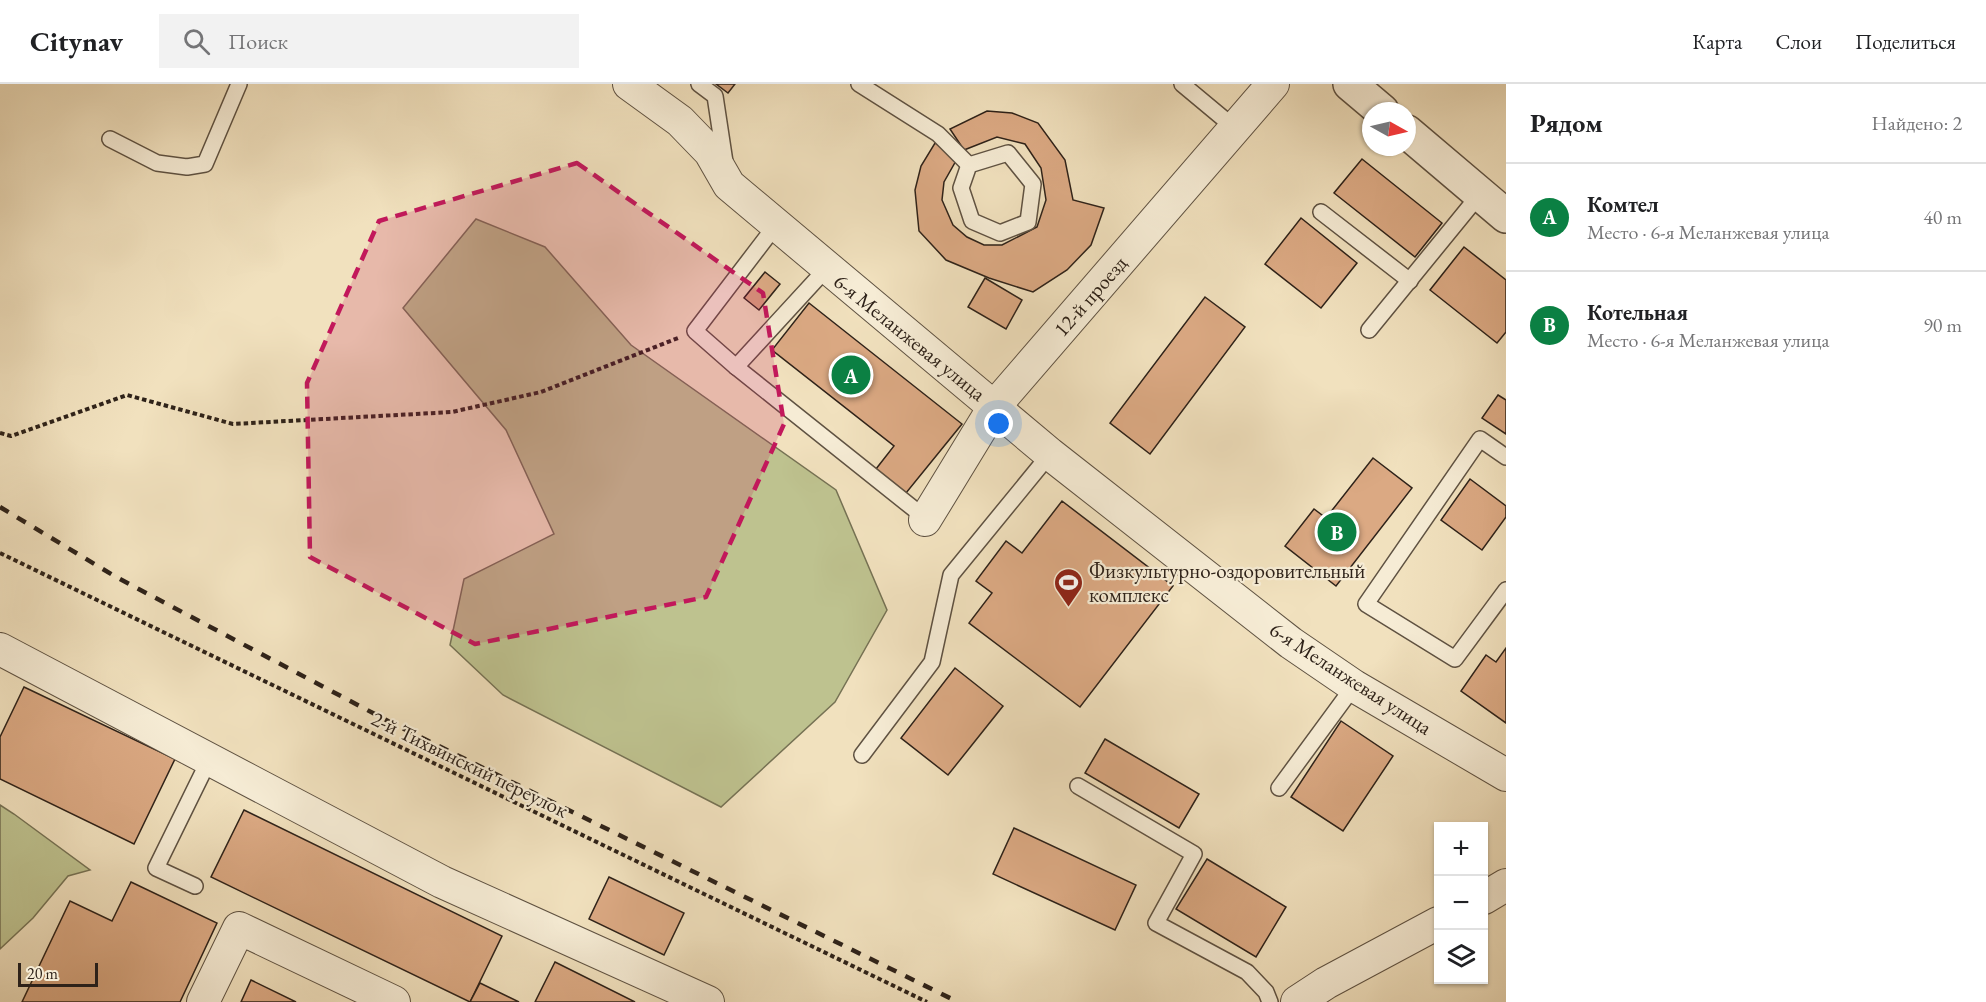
<!DOCTYPE html>
<html lang="ru">
<head>
<meta charset="utf-8">
<style>
	:root { --surface:#fff; --page:#f2f2f2; --text:#202124; --muted:#757577; --line:#e0e0e0; --accent:#0b8043 }
	body { margin:0; font-family:"EB Garamond",serif; background:var(--page); color:var(--text) }
	.controls { position:absolute; right:18px; bottom:18px; display:grid; overflow:hidden; border-radius:0px; box-shadow:0 2px 4px #0004 }
	.controls button { width:54px; height:54px; display:grid; place-items:center; padding:0; border:0; border-bottom:2px solid var(--line); background:var(--surface); color:var(--text); font:30px sans-serif }
	.compass { position:absolute; left:1362px; top:18px; width:54px; height:54px; border-radius:50%; background:var(--surface); box-shadow:0 2px 4px #0004; rotate:98deg }
	.scale { position:absolute; left:18px; bottom:15px; width:80px; box-sizing:border-box; padding-left:6px; border:3px solid #2e2219; border-top:0; font-size:16px; line-height:21px; white-space:nowrap; color:#2e2219; -webkit-text-stroke:4px #f6ecd5; paint-order:stroke }
	.you { position:absolute; left:999px; top:340px; width:21px; height:21px; margin:-15px; border:4px solid #fff; border-radius:50%; background:#1a73e8; box-shadow:0 0 0 9px #1a73e833 }
	.badge { display:grid; place-items:center; width:39px; height:39px; border-radius:50%; background:var(--accent); color:#fff; font-size:20px; font-weight:700 }
	.pin { position:absolute; translate:-50% -50%; border:3px solid #fff; box-shadow:0 2px 6px #0006 }
	.list { margin:0; padding:0; list-style:none }
	h2 { display:flex; justify-content:space-between; align-items:center; height:78px; margin:0; padding:0 24px; font-size:26px }
	h2 small { font-size:20px; font-weight:400; color:var(--muted) }
	.list li { display:grid; grid-template-columns:39px 1fr auto; gap:18px; align-items:center; box-sizing:border-box; height:108px; padding:0 24px; border-top:2px solid var(--line) }
	.list b { display:block; font-size:22px; white-space:nowrap }
	.list p { margin:0; font-size:20px; white-space:nowrap; color:var(--muted) }
	.list em { font-size:20px; font-style:normal; color:var(--muted) }
	.icon { flex:none; width:33px; height:33px; fill:none; stroke:currentColor; stroke-width:2; stroke-linecap:round; stroke-linejoin:round }
	.map { position:relative; flex:none; width:1506px; height:918px; overflow:hidden }
	header { display:flex; align-items:center; gap:36px; box-sizing:border-box; height:84px; padding:0 30px; background:var(--surface); border-bottom:2px solid var(--line) }
	header strong { font-size:28px }
	nav { display:flex; gap:33px; margin-inline-start:auto; font-size:21px }
	.search { width:420px; height:54px; background:var(--page); display:flex; align-items:center; gap:15px; box-sizing:border-box; padding:0 21px; border-radius:0px; color:var(--muted); font-size:22px }
	main { display:flex }
	aside { flex:1; background:var(--surface) }
	.map>svg:first-child { display:block }
	.green { fill:#bec28f; stroke:#767254; stroke-width:1.5 }
	.building { fill:#dba983; stroke:#2e2219; stroke-width:1.5 }
	.lines { fill:none; stroke-linecap:round; stroke-linejoin:round }
	.service-casing { stroke:#5f5242; stroke-width:18 }
	.minor-casing { stroke:#5f5242; stroke-width:34 }
	.tertiary-casing { stroke:#5f5242; stroke-width:36 }
	.path { stroke:#2e2219; stroke-width:4; stroke-dasharray:4.5 3; stroke-linecap:butt }
	.service { stroke:#f6ecd5; stroke-width:15 }
	.minor { stroke:#f6ecd5; stroke-width:32 }
	.tertiary { stroke:#f6ecd5; stroke-width:33 }
	.rail { stroke:#2e2219; stroke-width:4.5; stroke-dasharray:10 10; stroke-linecap:butt }
	.marked { fill:#c2185b; fill-opacity:0.2; stroke:#c2185b; stroke-width:4.5; stroke-dasharray:12 8; stroke-linejoin:round }
	.labels { text-anchor:middle; dominant-baseline:central; stroke-width:4.5; stroke-linejoin:round; paint-order:stroke }
	.street-label { font-size:21px; fill:#2e2219; stroke:#f6ecd5 }
	.poi-label { font-size:21px; fill:#2e2219; stroke:#f6ecd5; text-anchor:start }
</style>
</head>
<body>
<header>
<strong>Citynav</strong>
<div class="search"><svg class="icon" aria-label="search" viewBox="0 0 24 24"><circle cx="10" cy="10" r="6"/><path d="M15 15l6 6"/></svg>Поиск</div>
<nav><a>Карта</a><a>Слои</a><a>Поделиться</a></nav>
</header>
<main>
<div class="map">
<svg width="1506" height="918" viewBox="0 0 1506 918">
	<rect width="100%" height="100%" fill="#f1e1be"/>
	<filter id="stains"><feTurbulence type="fractalNoise" baseFrequency=".00333" numOctaves="4"/><feColorMatrix values="0 0 0 0 .2 0 0 0 0 .09 0 0 0 0 .02 0 0 0 .5 -.17"/></filter>
	<radialGradient id="worn" r=".72"><stop offset=".6" stop-color="#630" stop-opacity="0"/><stop offset="1" stop-color="#630" stop-opacity=".3"/></radialGradient>
	<g class="green">
		<path d="M476 135 545 163 631 261 836 406 887 526 835 618 721 723 503 611 450 561 464 495 554 450 506 346 403 224Z"/>
		<path d="M0 721 14 730 90 786 68 792 33 834 0 865Z"/>
	</g>
	<g class="building">
		<path d="M716 0H735L728 9Z"/>
		<path d="M987 27 1012 29 1038 39 1065 76 1073 116 1104 124 1091 161 1067 186 1033 208 989 194 946 176 919 147 915 106 921 82 935 59 957 75 944 98 942 116 953 141 967 153 984 161H1002L1037 143 1046 116 1041 84 1025 60 997 53 964 66 950 45Z"/>
		<path d="M1362 75 1442 139 1415 173 1334 109Z"/>
		<path d="M1301 134 1357 179 1321 224 1265 180Z"/>
		<path d="M1464 163 1506 196V248L1497 259 1430 206Z"/>
		<path d="M765 188 780 200 759 226 744 214Z"/>
		<path d="M985 194 1022 216 1006 245 968 223Z"/>
		<path d="M1205 213 1245 243 1150 370 1110 339Z"/>
		<path d="M809 219 962 340 906 409 876 385 894 362 772 266Z"/>
		<path d="M1498 311 1506 316V350L1482 334Z"/>
		<path d="M1373 374 1412 404 1336 502 1285 462 1314 425 1326 434Z"/>
		<path d="M1470 395 1506 422V433L1482 466 1441 436Z"/>
		<path d="M1062 417 1173 502 1080 623 969 539 992 509 976 497 1006 457 1022 469Z"/>
		<path d="M1506 564V639L1461 607 1486 571 1496 578Z"/>
		<path d="M955 584 1003 622 948 691 901 654Z"/>
		<path d="M24 603 175 675 134 760 0 695V653Z"/>
		<path d="M1341 637 1393 672 1343 747 1291 713Z"/>
		<path d="M1105 655 1199 710 1179 744 1085 689Z"/>
		<path d="M244 726 502 852 470 918 211 793Z"/>
		<path d="M1014 744 1136 801 1115 846 993 790Z"/>
		<path d="M1207 775 1286 823 1256 873 1176 825Z"/>
		<path d="M609 793 684 829 664 871 589 835Z"/>
		<path d="M131 798 217 839 180 918H22L70 817 112 837Z"/>
		<path d="M555 878 635 918H535Z"/>
		<path d="M251 896 296 918H241Z"/>
		<path d="M480 899 519 918H470Z"/>
	</g>
	<g class="lines">
		<defs>
			<g id="service">
				<path d="M699 0 715 12 725 78"/>
				<path d="M859 0 938 50 969 81"/>
				<path d="M1182 0 1236 45"/>
				<path d="M110 55 157 79 187 83 205 80 239 0"/>
				<path d="M1008 69 1033 100 1028 138 1000 149 972 137 961 104 969 81Z"/>
				<path d="M1321 128 1410 197"/>
				<path d="M826 185 736 283 914 425 925 436"/>
				<path d="M1369 246 1480 110"/>
				<path d="M736 283 695 247 776 141"/>
				<path d="M1506 373 1480 355 1366 520 1455 575 1506 506"/>
				<path d="M862 671 932 578 951 491 1050 370"/>
				<path d="M1078 702 1194 770 1156 839 1247 888 1266 908 1270 918"/>
				<path d="M1279 704 1354 602"/>
				<path d="M195 802 156 784 209 676"/>
			</g>
			<g id="minor">
				<path d="M629 0 680 37 710 68 729 101 1050 370 1291 559 1354 602 1506 691"/>
				<path d="M925 436 994 323 1273 0"/>
				<path d="M0 565 442 798 708 918"/>
				<path d="M1484 814 1506 801"/>
				<path d="M203 918 239 844 394 918"/>
				<path d="M1297 918 1326 899 1438 839"/>
			</g>
			<g id="tertiary">
				<path d="M1350 0 1382 27"/>
				<path d="M1407 48 1506 132"/>
			</g>
		</defs>
		<use href="#service" class="service-casing"/>
		<use href="#minor" class="minor-casing"/>
		<use href="#tertiary" class="tertiary-casing"/>
		<g class="path">
			<path d="M0 349 11 352 127 311 233 340 452 328 541 308 678 254"/>
			<path d="M0 469 927 918"/>
		</g>
		<use href="#service" class="service"/>
		<use href="#minor" class="minor"/>
		<use href="#tertiary" class="tertiary"/>
		<path class="rail" d="M0 423 116 493 388 637 958 918"/>
	</g>
	<path class="marked" d="M577 79 763 209 784 340 706 513 475 560 310 473 307 299 379 137Z"/>
	<defs>
		<symbol id="stadium-pin" viewBox="-11 -11 22 30"><path d="M0 17L-7.5 6A9.5 9.5 0 1 1 7.5 6Z" fill="#8f2418" stroke="#f6ecd5"/><path d="M0-5a6.5 5 0 1 0 0 10a6.5 5 0 1 0 0-10ZM-3.5-1.8h7v3.6h-7Z" fill="#fff"/></symbol>
	</defs>
	<g fill-rule="evenodd">
		<use href="#stadium-pin" x="1052" y="482" width="33" height="45"/>
	</g>
	<g class="labels">
		<g class="street-label">
			<text transform="translate(1090 212) rotate(-49)">12-й проезд</text>
			<text transform="translate(910 253) rotate(39)">6-я Меланжевая улица</text>
			<text transform="translate(1351 594) rotate(33)">6-я Меланжевая улица</text>
			<text transform="translate(470 680) rotate(26)">2-й Тихвинский переулок</text>
		</g>
		<g class="poi-label">
			<text x="1089" y="486">Физкультурно-оздоровительный<tspan x="1089" dy="24">комплекс</tspan></text>
		</g>
	</g>
	<rect width="100%" height="100%" filter="url(#stains)"/>
	<rect width="100%" height="100%" fill="url(#worn)"/>
</svg>
<div class="controls">
<button>+</button>
<button>−</button>
<button><svg class="icon" aria-label="layers" viewBox="0 0 24 24"><path d="M12 4l9 5-9 5-9-5zM3 14l9 5 9-5"/></svg></button>
</div>
<svg class="compass" viewBox="-18 -18 36 36"><path d="M0-13l5 13h-10z" fill="#e53935"/><path d="M0 13l5-13h-10z" fill="#757577"/></svg>
<div class="scale">20 m</div>
<div class="you"></div>
<div class="pin badge" style="left:851px;top:291px">A</div>
<div class="pin badge" style="left:1337px;top:448px">B</div>
</div>
<aside>
<h2>Рядом<small>Найдено: 2</small></h2>
<ul class="list">
<li><span class="badge">A</span><div><b>Комтел</b><p>Место · 6-я Меланжевая улица</p></div><em>40 m</em></li>
<li><span class="badge">B</span><div><b>Котельная</b><p>Место · 6-я Меланжевая улица</p></div><em>90 m</em></li>
</ul>
</aside>
</main>
</body>
</html>
